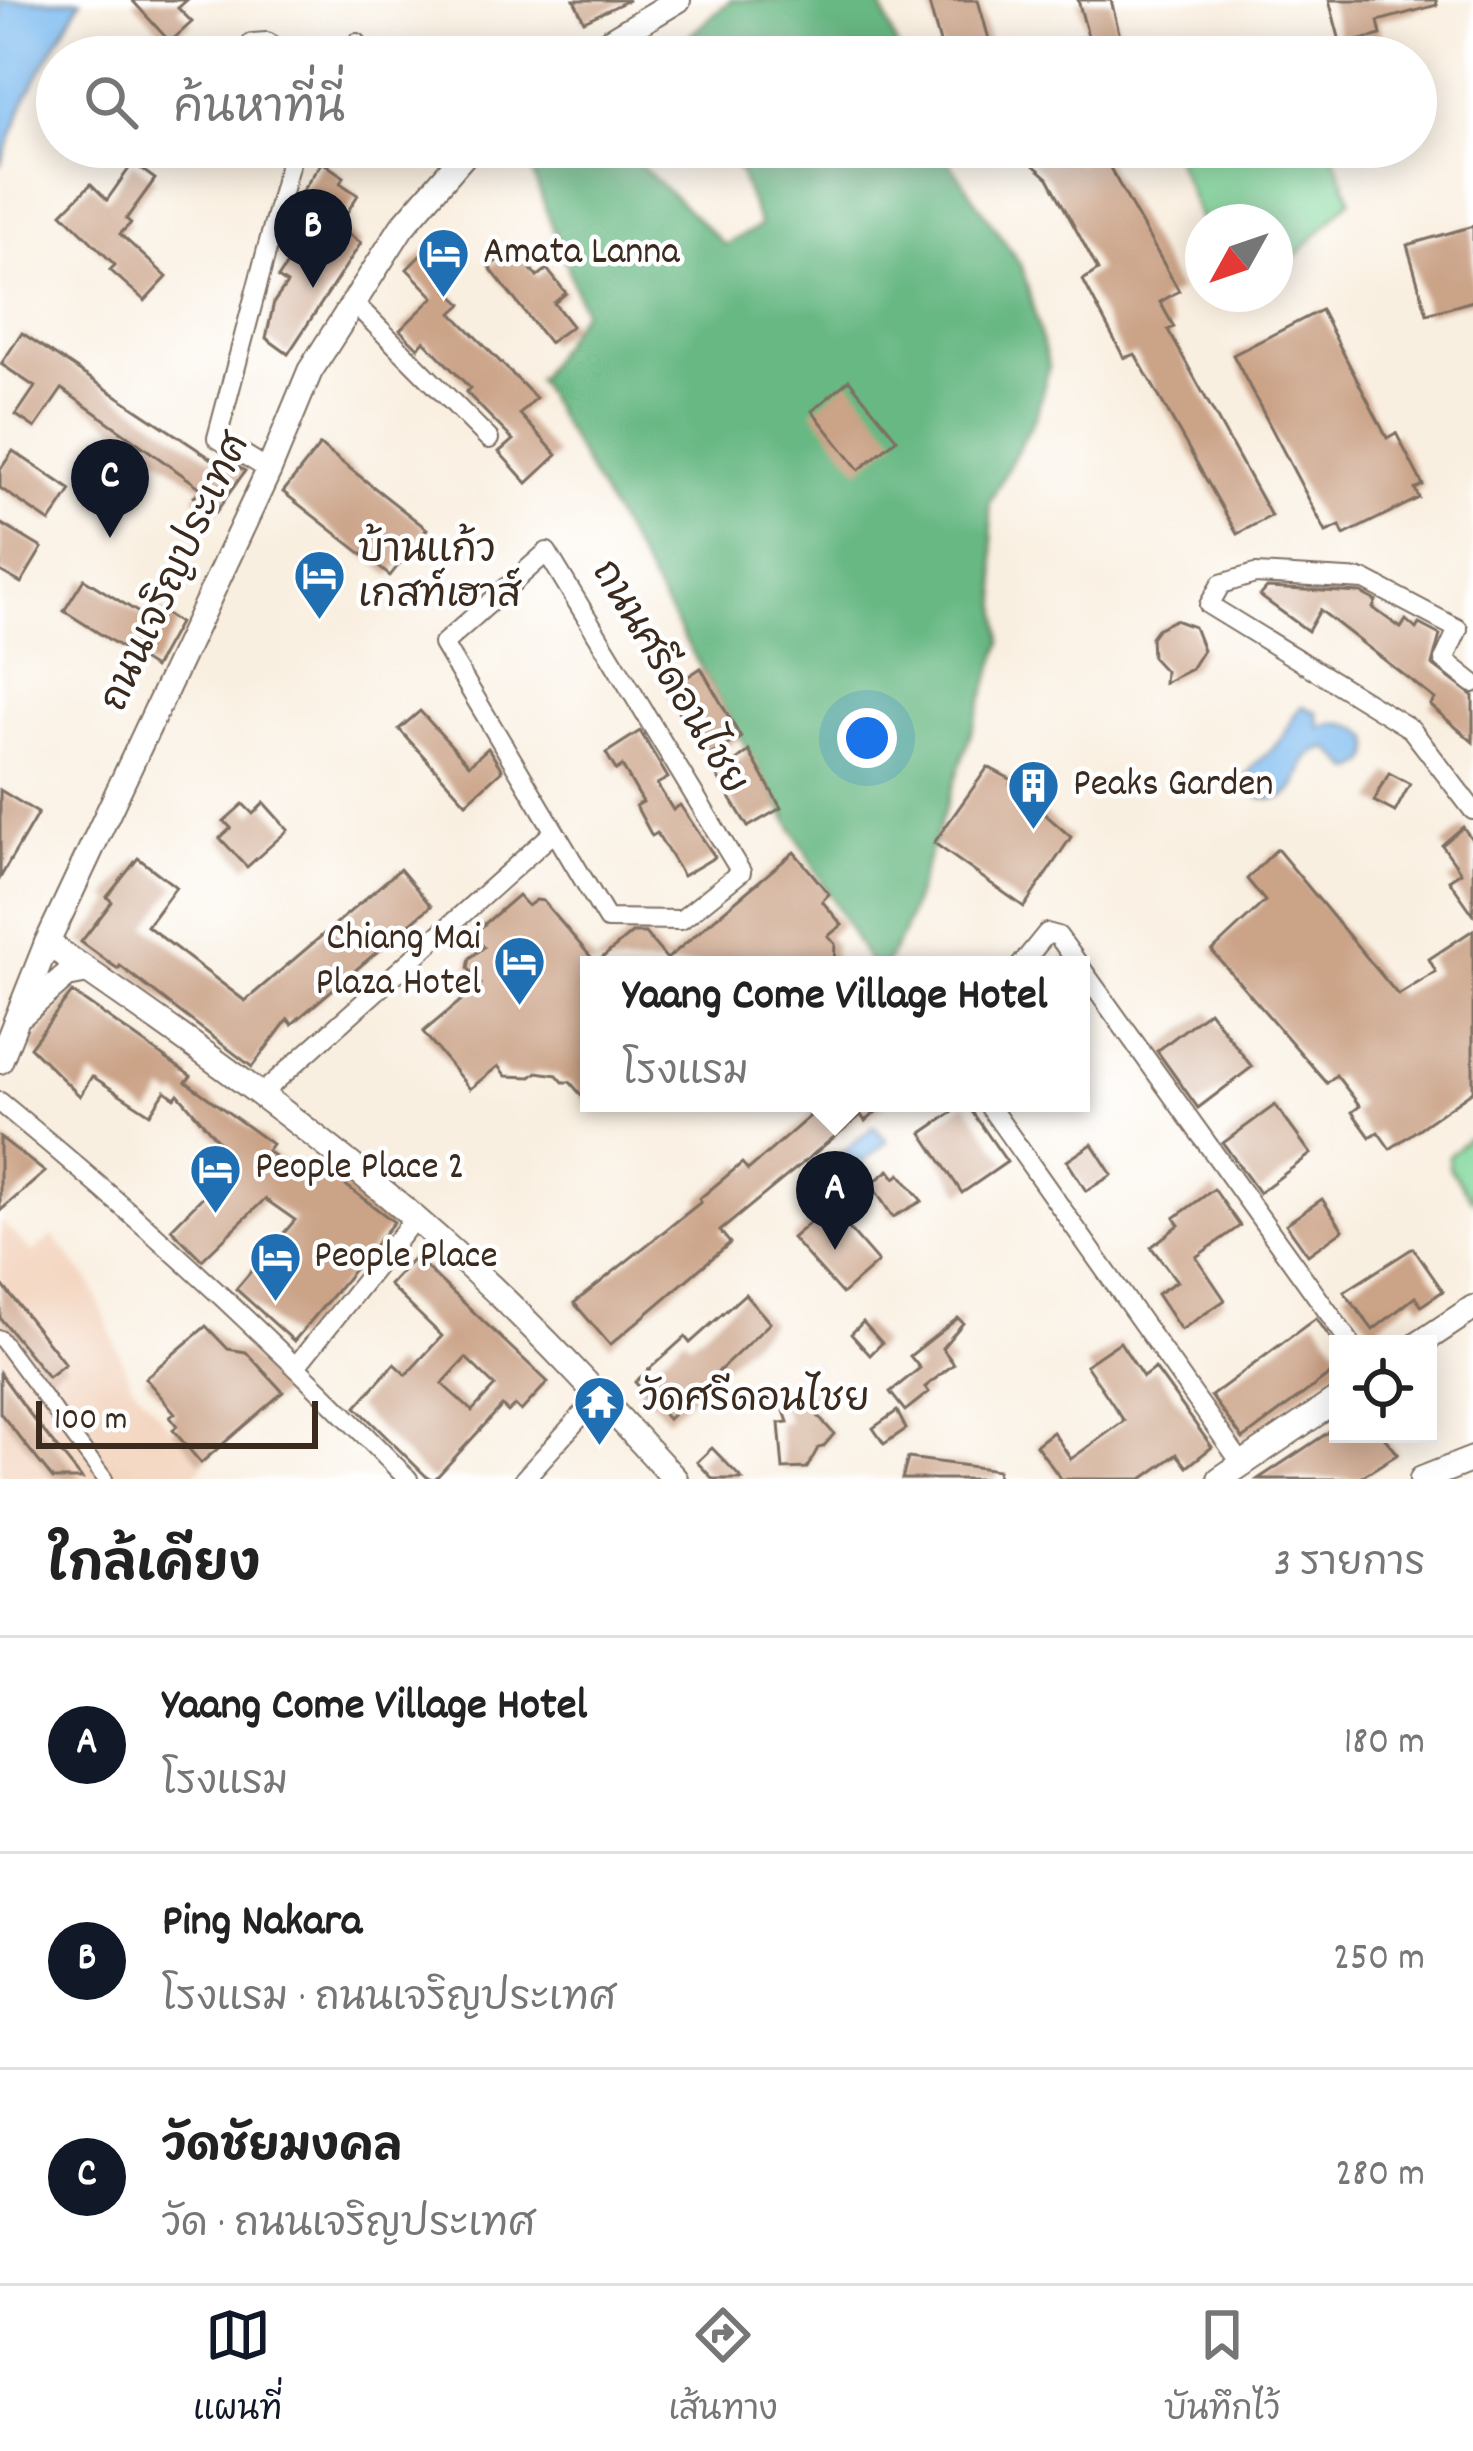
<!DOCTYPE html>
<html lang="th">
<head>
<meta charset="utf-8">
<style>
	:root { --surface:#fff; --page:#f2f2f2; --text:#222; --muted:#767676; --line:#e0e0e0; --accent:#111827 }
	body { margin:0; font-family:Dekko,"Playpen Sans Thai",sans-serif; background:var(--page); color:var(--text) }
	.controls { position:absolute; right:36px; bottom:36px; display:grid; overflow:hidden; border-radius:0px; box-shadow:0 6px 30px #0003 }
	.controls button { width:108px; height:108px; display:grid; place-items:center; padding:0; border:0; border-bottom:3px solid var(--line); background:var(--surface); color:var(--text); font:60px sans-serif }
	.compass { position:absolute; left:1185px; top:204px; width:108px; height:108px; border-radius:50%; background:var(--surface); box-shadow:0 6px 30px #0003; rotate:230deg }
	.scale { position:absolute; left:36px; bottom:30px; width:282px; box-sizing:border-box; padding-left:12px; border:6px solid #3b2a1e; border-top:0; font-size:33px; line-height:42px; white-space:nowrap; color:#3b2a1e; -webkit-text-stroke:9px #fff; paint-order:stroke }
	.you { position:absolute; left:867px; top:738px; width:42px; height:42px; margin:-30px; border:9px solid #fff; border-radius:50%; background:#1a73e8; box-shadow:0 0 0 18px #1a73e833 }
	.badge { display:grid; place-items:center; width:78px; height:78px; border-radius:50%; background:var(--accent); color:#fff; font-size:39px; font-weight:700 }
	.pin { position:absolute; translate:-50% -99px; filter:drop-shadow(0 3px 6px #0008) }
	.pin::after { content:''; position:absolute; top:63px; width:42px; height:36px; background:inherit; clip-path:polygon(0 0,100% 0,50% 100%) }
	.popup { position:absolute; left:580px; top:956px; width:510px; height:156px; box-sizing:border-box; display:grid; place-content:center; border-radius:0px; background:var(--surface); filter:drop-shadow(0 3px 9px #0005); font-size:39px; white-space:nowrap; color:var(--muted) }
	.popup b { font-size:45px; color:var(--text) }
	.popup::after { content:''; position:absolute; left:50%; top:100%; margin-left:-24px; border:24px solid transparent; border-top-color:var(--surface) }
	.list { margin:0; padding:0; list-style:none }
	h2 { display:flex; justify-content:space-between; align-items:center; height:156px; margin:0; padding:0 48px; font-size:51px }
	h2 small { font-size:39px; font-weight:400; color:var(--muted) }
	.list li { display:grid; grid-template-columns:78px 1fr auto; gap:36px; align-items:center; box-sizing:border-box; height:216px; padding:0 48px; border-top:3px solid var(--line) }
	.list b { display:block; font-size:45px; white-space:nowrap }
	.list p { margin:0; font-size:39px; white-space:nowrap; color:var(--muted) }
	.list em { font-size:39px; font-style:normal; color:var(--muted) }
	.icon { flex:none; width:66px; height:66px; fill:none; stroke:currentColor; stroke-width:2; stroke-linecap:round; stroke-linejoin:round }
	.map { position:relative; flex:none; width:1473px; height:1479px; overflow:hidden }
	.search { position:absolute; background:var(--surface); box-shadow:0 6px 30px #0003; left:36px; right:36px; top:36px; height:132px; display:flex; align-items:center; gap:30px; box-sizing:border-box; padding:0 42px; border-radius:66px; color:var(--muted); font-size:45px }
	.sheet { height:804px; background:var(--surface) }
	nav { display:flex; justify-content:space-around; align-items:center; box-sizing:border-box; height:168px; border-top:3px solid var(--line); background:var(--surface); font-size:33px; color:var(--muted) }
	nav a { display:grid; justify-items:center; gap:6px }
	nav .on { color:var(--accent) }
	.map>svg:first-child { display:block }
	.built { fill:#f3d4be }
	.green { fill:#81d79b; stroke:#5e805c; stroke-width:3 }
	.forest { fill:#68b883; stroke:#527150; stroke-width:3 }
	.water { fill:#7bbaef; stroke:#5b7286; stroke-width:3 }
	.building { fill:#cba387; fill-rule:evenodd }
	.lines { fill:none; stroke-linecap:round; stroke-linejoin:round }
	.pedestrian-casing { stroke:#7e6f62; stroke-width:18 }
	.minor-casing { stroke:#7e6f62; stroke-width:22 }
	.tertiary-casing { stroke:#7e6f62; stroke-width:28 }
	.pedestrian { stroke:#fff; stroke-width:14 }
	.minor { stroke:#fff; stroke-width:18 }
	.tertiary { stroke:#fff; stroke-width:24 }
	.labels { text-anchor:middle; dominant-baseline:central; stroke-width:9; stroke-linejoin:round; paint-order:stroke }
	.poi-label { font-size:39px; fill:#3b2a1e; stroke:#fff; text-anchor:start }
	.street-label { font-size:39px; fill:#3b2a1e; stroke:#fff }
</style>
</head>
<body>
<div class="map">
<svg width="1473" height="1479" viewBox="0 0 1473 1479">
	<rect width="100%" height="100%" fill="#fff"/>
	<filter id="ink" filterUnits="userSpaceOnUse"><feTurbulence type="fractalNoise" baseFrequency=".00833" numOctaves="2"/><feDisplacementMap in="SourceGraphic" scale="24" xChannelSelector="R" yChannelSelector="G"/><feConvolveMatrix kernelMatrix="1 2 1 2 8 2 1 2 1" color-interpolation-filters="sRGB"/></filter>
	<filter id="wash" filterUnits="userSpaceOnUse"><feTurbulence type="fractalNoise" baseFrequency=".004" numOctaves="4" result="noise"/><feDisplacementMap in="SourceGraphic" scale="48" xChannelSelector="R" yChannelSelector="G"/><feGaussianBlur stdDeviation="2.7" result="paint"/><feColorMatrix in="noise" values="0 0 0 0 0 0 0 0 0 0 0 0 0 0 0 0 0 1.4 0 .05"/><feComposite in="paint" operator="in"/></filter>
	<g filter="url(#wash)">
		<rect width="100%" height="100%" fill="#f9efe0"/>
		<path class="built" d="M0 1221 32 1252 53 1236 91 1283 132 1384 204 1466 189 1479H0Z"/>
		<g class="green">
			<path d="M1171 147H1330L1351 199 1286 266 1275 265V222H1203V226Z"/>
			<path d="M1468 1138 1473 1144V1201L1449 1168V1155Z"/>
		</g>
		<g class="forest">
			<path d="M731 0H879L901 57H697L689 36Z"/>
			<path d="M553 147H621L725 245 760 226 730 147H939L1022 267 1049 367 1036 416 989 503 1002 642 903 933 885 965H870L537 380 583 310 533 174Z"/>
		</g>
		<g class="water">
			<path d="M0 0H81L27 95 0 166Z"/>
			<path d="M1302 706 1317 712 1320 728C1339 720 1357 723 1371 739 1374 755 1369 767 1352 770L1329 748C1301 752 1306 769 1294 788 1282 807 1254 799 1243 786 1249 762 1268 757 1281 739 1290 728 1290 717 1302 706Z"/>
			<path d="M874 1126 887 1141 852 1172 838 1156Z"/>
		</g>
		<g id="blocks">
			<g class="building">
				<path d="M132 0H187L178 8 192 22 170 42Z"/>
				<path d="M574 0H629L584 21Z"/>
				<path d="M928 0H978L994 57H944Z"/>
				<path d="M1078 0H1111L1125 57H1027L1026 51 1088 36Z"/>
				<path d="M1329 0H1436L1437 5 1378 21 1381 35 1341 45Z"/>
				<path d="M1013 147H1061L1077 163 1100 150 1179 291 1160 302 1174 327 1168 330 1271 516 1237 534 1135 354 1124 358 1083 280 1098 270 1048 178Z"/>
				<path d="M322 162 344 177 340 183 358 195 341 222 300 194Z"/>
				<path d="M133 163 155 179 126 219 131 223 120 234 167 277 145 301 110 270 115 265 62 213 91 184 107 200Z"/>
				<path d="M333 223 361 243 288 354 266 338 274 302 287 284 278 278 288 263 299 271Z"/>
				<path d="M1473 226V301L1427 314 1407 245Z"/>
				<path d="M431 245 462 277 448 291 462 304 452 313 536 398 520 414 557 455 527 483 499 452 513 440 466 392 470 388 424 341 418 348 400 330 434 297 407 269Z"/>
				<path d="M514 247 537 277 547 269 566 293 554 303 572 326 549 343 489 267Z"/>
				<path d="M1321 310 1387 438 1396 433 1423 485 1415 489 1419 498 1344 535 1340 526 1326 532 1233 355Z"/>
				<path d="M22 333 218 463 222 457 245 471 216 512 194 497 201 488 62 389 35 428 16 415 35 387 1 364Z"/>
				<path d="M849 380 897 439 859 470 812 411Z"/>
				<path d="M320 445 427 529 390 576 283 492Z"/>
				<path d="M13 451 71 490 50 522 0 488V470Z"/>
				<path d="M0 523 42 548 21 583 0 571Z"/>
				<path d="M84 579 152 621 159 610 179 623 154 668 64 611Z"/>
				<path d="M1267 588 1361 593 1376 601 1373 608 1401 628 1406 620 1416 629 1419 624 1440 635 1432 665 1473 696V742L1430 705 1435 699 1320 610 1308 631 1260 596Z"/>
				<path d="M1175 620 1194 627 1203 650 1191 669 1164 683 1165 671 1152 657 1151 637 1157 629Z"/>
				<path d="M701 668 741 738 706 757 666 691Z"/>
				<path d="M420 711 469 765 488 748 502 770 466 803 399 729Z"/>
				<path d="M640 731 668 778 657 784 673 810 680 805 715 857 683 876 657 833 652 836 636 806 643 802 622 766 616 770 606 753Z"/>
				<path d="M749 751 781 808 748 827 717 776Z"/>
				<path d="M988 767 1012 780 1010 784 1041 806 1039 809 1071 837 1024 907 934 843Z"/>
				<path d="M1389 773 1410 784 1395 812 1374 801Z"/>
				<path d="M0 790 38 813 0 878Z"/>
				<path d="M264 803 288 830 247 867 220 838 231 828 224 821 243 804 253 814Z"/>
				<path d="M1463 827 1473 841V914L1449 880 1461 872 1442 845Z"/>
				<path d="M1277 849 1398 995 1436 972 1429 959 1473 930V1091L1390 1149 1378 1132 1370 1137 1352 1112 1360 1106 1336 1075 1327 1083 1212 951 1265 901 1247 879Z"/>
				<path d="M794 852 829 894 822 901 842 925 828 936 835 944 834 965H589V1104L570 1082H563L557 1075 537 1072 531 1077 506 1076 498 1066 470 1089 423 1032 481 984 468 968 470 958 484 947 473 934 518 895 528 906 536 900 543 901 596 963 632 933H645L667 959Z"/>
				<path d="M138 858 176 887 147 926 245 1001 400 869 431 906 292 1024 288 1019 252 1067 120 966 118 969 81 942 112 902 107 897Z"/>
				<path d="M72 992 191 1076 186 1082 272 1144 267 1151 315 1184 326 1170 394 1222 294 1341 236 1289 295 1220 265 1199 202 1260 171 1229 233 1166 216 1147 220 1143 178 1094 175 1098 165 1091 150 1114 92 1076 80 1096 30 1047Z"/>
				<path d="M1209 1011 1252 1067 1198 1108 1157 1051Z"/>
				<path d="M825 1103H887L865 1121 861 1115 720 1231 730 1243 610 1345 574 1303 701 1202 699 1199 742 1163 748 1170Z"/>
				<path d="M966 1103 1007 1162 962 1193 922 1133Z"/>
				<path d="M1275 1105 1311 1154 1259 1193 1223 1143Z"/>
				<path d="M0 1137 45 1172 0 1211Z"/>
				<path d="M1092 1144 1112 1175 1086 1191 1067 1161Z"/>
				<path d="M889 1170 895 1178 900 1174 922 1201 893 1217 871 1184Z"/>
				<path d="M1214 1189 1240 1226 1196 1257 1225 1300 1181 1330 1157 1294 1177 1281 1151 1247 1179 1225 1174 1218Z"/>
				<path d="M1322 1199 1343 1230 1308 1255 1286 1224Z"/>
				<path d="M829 1206 878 1262 842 1294 792 1238Z"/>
				<path d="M1413 1248 1443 1291 1421 1306 1415 1297 1373 1330 1344 1292Z"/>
				<path d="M415 1257 548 1382 521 1411 515 1405 508 1412 502 1406 435 1479H429L356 1407 394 1364 406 1375 442 1336 389 1285ZM466 1358 495 1386 472 1411 442 1384Z"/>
				<path d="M0 1282 65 1364 48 1377 0 1318Z"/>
				<path d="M745 1294 770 1323 668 1419 635 1382 685 1337 690 1343Z"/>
				<path d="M958 1318 963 1323 942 1348 954 1364 925 1387 929 1392 905 1411 890 1392 920 1368 910 1356Z"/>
				<path d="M1316 1318 1338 1349V1368L1243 1439 1211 1396Z"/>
				<path d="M863 1322 882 1343 870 1355 851 1334Z"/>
				<path d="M206 1326 228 1349 246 1352 283 1392 201 1463 173 1430 177 1426 170 1417 175 1413 145 1378Z"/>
				<path d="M1120 1342 1143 1377 1155 1368 1212 1447 1187 1467 1177 1454 1142 1479H1061L1036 1445 1053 1432 1071 1459 1124 1421 1086 1365Z"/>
				<path d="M0 1373 29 1413 82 1479H53L0 1413Z"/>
				<path d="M812 1390 816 1403 811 1408 834 1434 823 1447 818 1448 807 1468 783 1469 779 1423 788 1422 780 1399Z"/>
				<path d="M897 1411 906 1429 884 1444 873 1428Z"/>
				<path d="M1338 1426V1434H1381L1398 1454 1358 1479H1258Z"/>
				<path d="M712 1448 742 1479H713L697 1462Z"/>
				<path d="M908 1458 998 1470 997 1479H902Z"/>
			</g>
		</g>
	</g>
	<g filter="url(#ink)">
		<use href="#blocks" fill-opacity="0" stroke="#7e6f62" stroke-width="3"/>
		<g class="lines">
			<defs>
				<path id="pedestrian" d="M0 1338 105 1479"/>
				<g id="minor">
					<path d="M252 43 267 42 292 57"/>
					<path d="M346 57 357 43"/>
					<path d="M352 301 489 439"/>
					<path d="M269 470 217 438 294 147"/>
					<path d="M547 552 741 872 681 920 607 919 443 644Z"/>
					<path d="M1473 683 1444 660 1458 629 1365 580 1255 574 1221 584 1209 605 1411 729 1473 810"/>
					<path d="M1021 965 1047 933 1058 936 1079 965"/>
					<path d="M1081 968 1351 1344"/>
					<path d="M260 1095 553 833"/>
					<path d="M0 1102C144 1220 278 1346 408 1479"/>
					<path d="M987 1103 1242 1464"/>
					<path d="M297 1365 415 1218"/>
					<path d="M524 1479 599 1396"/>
				</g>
				<g id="tertiary">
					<path d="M583 57 678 0"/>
					<path d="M47 943C189 1040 331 1141 459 1257 536 1327 605 1402 675 1479"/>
					<path d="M22 1014 67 975 88 971"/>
					<path d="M0 1061 47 943 269 470 310 371 402 227 471 147"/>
					<path d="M1419 1344 1473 1308"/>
					<path d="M1220 1479 1338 1399"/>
					<path d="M1422 1479 1473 1459"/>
				</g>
			</defs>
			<use href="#pedestrian" class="pedestrian-casing"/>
			<use href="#minor" class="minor-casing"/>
			<use href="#tertiary" class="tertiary-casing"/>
			<use href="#pedestrian" class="pedestrian"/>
			<use href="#minor" class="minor"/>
			<use href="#tertiary" class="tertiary"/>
		</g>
	</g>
	<defs>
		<symbol id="hotel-pin" viewBox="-11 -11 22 30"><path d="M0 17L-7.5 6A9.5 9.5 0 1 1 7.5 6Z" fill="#1f6fb2" stroke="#fff"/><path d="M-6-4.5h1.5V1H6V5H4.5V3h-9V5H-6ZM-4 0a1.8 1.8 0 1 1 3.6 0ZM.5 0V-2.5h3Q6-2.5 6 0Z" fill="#fff"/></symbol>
		<symbol id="building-pin" viewBox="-11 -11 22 30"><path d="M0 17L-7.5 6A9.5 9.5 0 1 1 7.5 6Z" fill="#1f6fb2" stroke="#fff"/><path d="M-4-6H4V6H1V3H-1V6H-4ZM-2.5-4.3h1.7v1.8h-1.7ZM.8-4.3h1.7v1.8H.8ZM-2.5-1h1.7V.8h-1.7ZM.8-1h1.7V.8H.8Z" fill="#fff"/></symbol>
		<symbol id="temple-pin" viewBox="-11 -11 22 30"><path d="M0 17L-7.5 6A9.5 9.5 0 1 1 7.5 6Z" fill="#1f6fb2" stroke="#fff"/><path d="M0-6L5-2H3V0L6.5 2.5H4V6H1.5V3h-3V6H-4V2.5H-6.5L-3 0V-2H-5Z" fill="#fff"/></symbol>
	</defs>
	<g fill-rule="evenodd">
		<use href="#hotel-pin" x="414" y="224" width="59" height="81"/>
		<use href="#hotel-pin" x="290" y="546" width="59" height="81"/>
		<use href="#building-pin" x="1004" y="756" width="59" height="81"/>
		<use href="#hotel-pin" x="490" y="932" width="59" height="81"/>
		<use href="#hotel-pin" x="186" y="1140" width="59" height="81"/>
		<use href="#hotel-pin" x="246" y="1228" width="59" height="81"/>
		<use href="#temple-pin" x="570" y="1372" width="59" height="81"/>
	</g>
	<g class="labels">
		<g class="poi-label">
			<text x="483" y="254">Amata Lanna</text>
			<text x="358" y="553">บ้านแก้ว<tspan x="358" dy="45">เกสท์เฮาส์</tspan></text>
			<text x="1073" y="786">Peaks Garden</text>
			<text x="481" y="940" text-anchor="end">Chiang Mai<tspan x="481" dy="45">Plaza Hotel</tspan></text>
			<text x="255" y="1169">People Place 2</text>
			<text x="314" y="1258">People Place</text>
			<text x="639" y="1402">วัดศรีดอนไชย</text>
		</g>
		<g class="street-label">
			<text transform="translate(178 574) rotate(-65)">ถนนเจริญประเทศ</text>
			<text transform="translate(667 679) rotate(59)">ถนนศรีดอนไชย</text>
		</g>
	</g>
</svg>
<div class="controls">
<button><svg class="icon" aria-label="locate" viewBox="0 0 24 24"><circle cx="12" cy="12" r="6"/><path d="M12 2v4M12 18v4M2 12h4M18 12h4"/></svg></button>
</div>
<svg class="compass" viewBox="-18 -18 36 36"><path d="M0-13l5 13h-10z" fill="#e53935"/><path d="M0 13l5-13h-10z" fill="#767676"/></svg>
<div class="scale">100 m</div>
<div class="you"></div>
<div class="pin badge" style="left:835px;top:1250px">A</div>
<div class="popup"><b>Yaang Come Village Hotel</b>โรงแรม</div>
<div class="pin badge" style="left:313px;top:288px">B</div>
<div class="pin badge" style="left:110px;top:538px">C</div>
<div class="search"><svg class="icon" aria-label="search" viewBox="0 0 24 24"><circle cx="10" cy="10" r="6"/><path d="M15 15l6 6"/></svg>ค้นหาที่นี่</div>
</div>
<section class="sheet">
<h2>ใกล้เคียง<small>3 รายการ</small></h2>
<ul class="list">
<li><span class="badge">A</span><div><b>Yaang Come Village Hotel</b><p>โรงแรม</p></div><em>180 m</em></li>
<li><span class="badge">B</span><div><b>Ping Nakara</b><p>โรงแรม · ถนนเจริญประเทศ</p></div><em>250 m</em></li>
<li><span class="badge">C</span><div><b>วัดชัยมงคล</b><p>วัด · ถนนเจริญประเทศ</p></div><em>280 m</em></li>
</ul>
</section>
<nav>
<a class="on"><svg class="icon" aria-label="map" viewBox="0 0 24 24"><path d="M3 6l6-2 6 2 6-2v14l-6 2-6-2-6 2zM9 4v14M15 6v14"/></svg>แผนที่</a>
<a><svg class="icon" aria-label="directions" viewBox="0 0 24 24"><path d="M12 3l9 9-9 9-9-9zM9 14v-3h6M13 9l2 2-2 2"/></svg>เส้นทาง</a>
<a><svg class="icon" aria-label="saved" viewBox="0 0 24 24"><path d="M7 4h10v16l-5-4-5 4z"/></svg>บันทึกไว้</a>
</nav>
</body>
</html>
